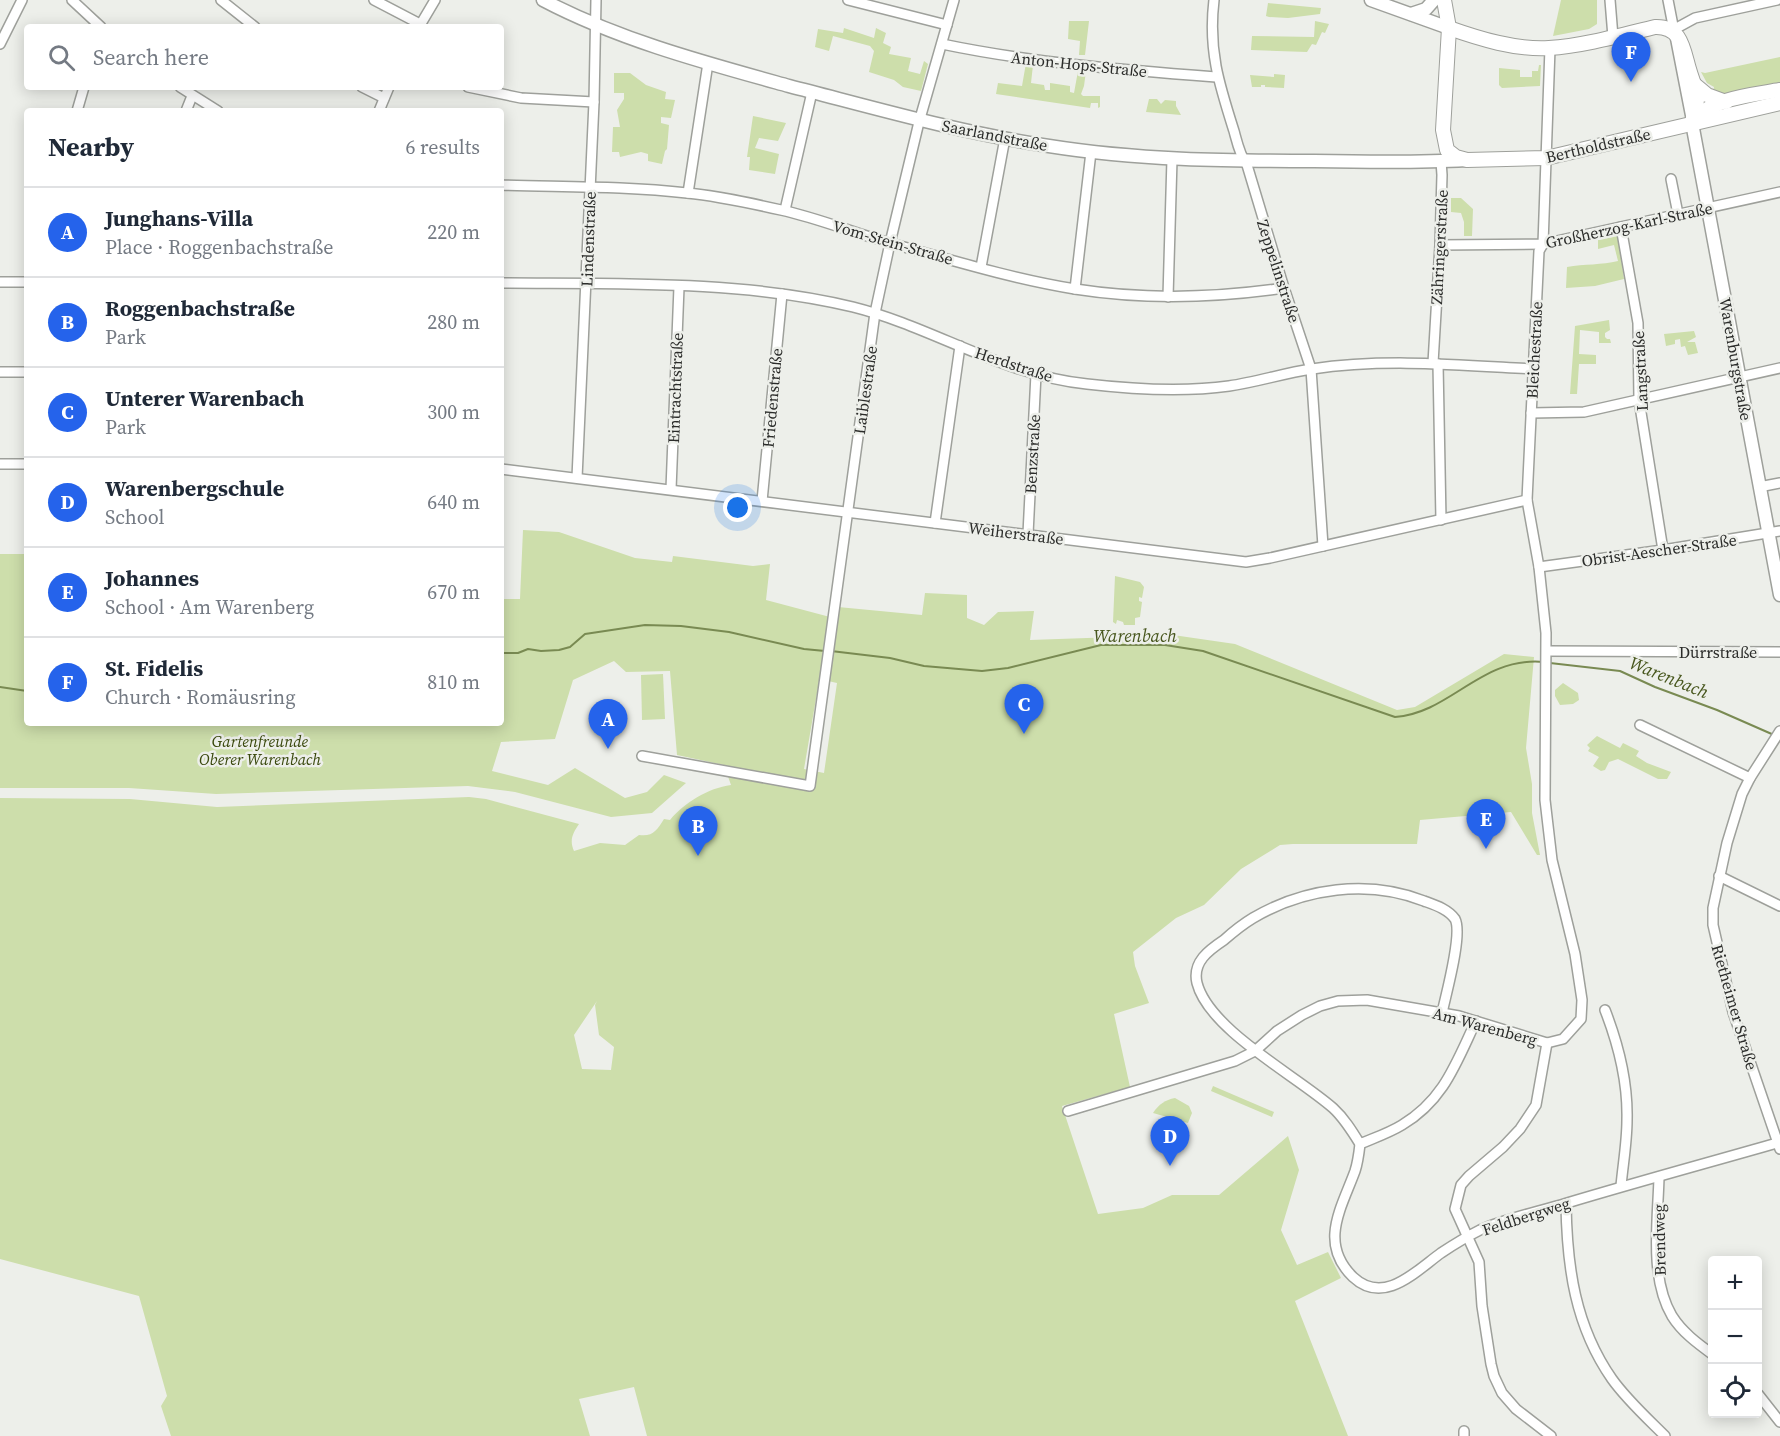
<!DOCTYPE html>
<html lang="en">
<head>
<meta charset="utf-8">
<style>
	:root { --surface:#fff; --page:#f2f2f3; --text:#1f2937; --muted:#747a83; --line:#e0e1e3; --accent:#2563eb }
	body { margin:0; font-family:"Source Serif 4",serif; background:var(--page); color:var(--text) }
	.controls { position:absolute; right:18px; bottom:18px; display:grid; overflow:hidden; border-radius:6px; box-shadow:0 3px 15px #0003 }
	.controls button { width:54px; height:54px; display:grid; place-items:center; padding:0; border:0; border-bottom:2px solid var(--line); background:var(--surface); color:var(--text); font:30px sans-serif }
	.you { position:absolute; left:738px; top:508px; width:21px; height:21px; margin:-15px; border:4px solid #fff; border-radius:50%; background:#1a73e8; box-shadow:0 0 0 9px #1a73e833 }
	.badge { display:grid; place-items:center; width:39px; height:39px; border-radius:50%; background:var(--accent); color:#fff; font-size:20px; font-weight:700 }
	.pin { position:absolute; translate:-50% -50px; filter:drop-shadow(0 2px 3px #0008) }
	.pin::after { content:''; position:absolute; top:32px; width:21px; height:18px; background:inherit; clip-path:polygon(0 0,100% 0,50% 100%) }
	.list { margin:0; padding:0; list-style:none }
	h2 { display:flex; justify-content:space-between; align-items:center; height:78px; margin:0; padding:0 24px; font-size:26px }
	h2 small { font-size:20px; font-weight:400; color:var(--muted) }
	.list li { display:grid; grid-template-columns:39px 1fr auto; gap:18px; align-items:center; box-sizing:border-box; height:90px; padding:0 24px; border-top:2px solid var(--line) }
	.list b { display:block; font-size:22px; white-space:nowrap }
	.list p { margin:0; font-size:20px; white-space:nowrap; color:var(--muted) }
	.list em { font-size:20px; font-style:normal; color:var(--muted) }
	.icon { flex:none; width:33px; height:33px; fill:none; stroke:currentColor; stroke-width:2; stroke-linecap:round; stroke-linejoin:round }
	.map { position:relative; flex:none; width:1780px; height:1436px; overflow:hidden }
	.search { position:absolute; background:var(--surface); box-shadow:0 3px 15px #0003; left:24px; top:24px; width:480px; height:66px; display:flex; align-items:center; gap:15px; box-sizing:border-box; padding:0 21px; border-radius:6px; color:var(--muted); font-size:22px }
	.panel { position:absolute; background:var(--surface); box-shadow:0 3px 15px #0003; left:24px; top:108px; width:480px; height:618px; border-radius:6px }
	.map>svg:first-child { display:block }
	.green { fill:#cddeab; fill-rule:evenodd }
	.lines { fill:none; stroke-linecap:round; stroke-linejoin:round }
	.stream { stroke:#798a52; stroke-width:2 }
	.minor-casing { stroke:#9ea09b; stroke-width:12 }
	.tertiary-casing { stroke:#9ea09b; stroke-width:15 }
	.secondary-casing { stroke:#9ea09b; stroke-width:16 }
	.minor { stroke:#fff; stroke-width:9 }
	.tertiary { stroke:#fff; stroke-width:12 }
	.secondary { stroke:#fff; stroke-width:14 }
	.labels { text-anchor:middle; dominant-baseline:central; stroke-width:5; stroke-linejoin:round; paint-order:stroke }
	.street-label { font-size:16px; fill:#2b2c2a; stroke:#edefea }
	.park-label { font-size:16px; font-style:italic; fill:#39480c; stroke:#edefea }
	.water-label { font-size:18px; font-style:italic; fill:#48571e; stroke:#edefea }
</style>
</head>
<body>
<div class="map">
<svg width="1780" height="1436" viewBox="0 0 1780 1436">
	<rect width="100%" height="100%" fill="#edefea"/>
	<g class="green">
		<path d="M1561 0H1597V24L1589 29 1553 36Z"/>
		<path d="M1268 3 1321 8 1320 14 1288 18 1269 17 1266 16Z"/>
		<path d="M1069 21H1089L1085 55H1079L1080 41 1068 39Z"/>
		<path d="M1315 21 1329 24 1325 33 1322 32 1316 45 1312 44 1307 52 1251 50 1252 36 1314 37Z"/>
		<path d="M844 28 874 38 876 28 886 33 883 43 891 47 889 54 911 58 908 71 920 74 924 61 928 64 921 91 903 87 894 80 869 72 874 51 870 46 833 36 829 51 815 47 818 29 843 33Z"/>
		<path d="M1780 57V85C1758 89 1735 98 1713 92L1714 87 1707 83 1701 72 1705 73Z"/>
		<path d="M1026 63 1033 65 1031 83 1044 85 1045 90H1050V83L1070 86V92L1074 93 1078 71H1086L1084 86 1081 94 1083 96H1100V107L1098 108V103H1091L1090 108 996 94 998 83 1022 86Z"/>
		<path d="M1539 65H1541L1540 86 1502 88 1499 85V68L1520 70V77H1532V71H1538Z"/>
		<path d="M614 73H630L646 85 666 92 665 99 675 100 671 118 661 117V123L669 125 667 149 665 151 662 164 648 161V154L641 152 620 157 619 152H612L613 127H620L617 110 624 99V93H614Z"/>
		<path d="M1274 74 1285 75 1284 88 1265 87V85H1261V87H1252L1250 75 1274 77Z"/>
		<path d="M1149 99H1157L1161 104 1165 100 1176 101V106L1181 115 1146 112Z"/>
		<path d="M753 116 786 123 778 141 759 138 755 148 779 154 775 174 749 170 750 157H747Z"/>
		<path d="M1451 198H1461L1473 209 1472 236H1464V222L1461 213 1451 212Z"/>
		<path d="M1618 236 1624 279 1595 286 1566 288 1567 267C1584 264 1602 265 1618 261L1614 245 1598 249V240Z"/>
		<path d="M1609 320 1610 330 1605 333V337L1607 339H1610L1611 343H1599V332L1580 330 1579 354 1596 355V364H1579L1577 394H1570L1575 326Z"/>
		<path d="M1694 331 1696 337 1687 342H1695L1698 353 1688 355 1685 346 1681 347 1680 339 1675 340V344L1666 346 1664 334Z"/>
		<path d="M523 530 559 532 635 558 672 562 673 556 753 566 770 564 766 600 830 617 804 769 824 773 837 683 828 681 838 607 922 615 925 593 967 595V618L984 625 998 612 1034 611 1030 640 1173 635 1235 644 1397 710 1415 707 1504 654 1534 657 1526 748 1532 784V813L1540 855H1537L1511 812 1420 820 1417 844H1293L1280 845 1241 869 1204 905 1176 918 1133 952 1135 966 1149 1003 1114 1014 1130 1087 1062 1106 1098 1214 1143 1208 1172 1195H1219L1288 1136 1299 1170 1281 1230 1297 1265 1328 1252 1341 1278 1295 1301 1348 1436H647L634 1387 579 1399 590 1436H171L161 1406 167 1396 139 1296 0 1259V798L130 799 217 807 469 797 486 799 579 824C573 833 569 840 574 851L600 843 625 845 639 835C653 837 657 830 664 819L670 820C684 803 708 788 731 785L724 765 677 755 670 671 626 672 614 661 573 680 555 739 501 742 492 771 548 785 575 768 625 798 647 792 664 775 686 783 652 813 611 817 515 792 468 786 216 794 129 788H0V554H27V723H501V599H520ZM597 1001 595 1005 599 1035 614 1047 611 1070 582 1069 574 1035Z"/>
		<path d="M1115 576 1140 582 1144 587 1142 598 1139 597V601L1142 602 1140 617 1135 618V625H1124L1123 622 1117 620 1116 624 1113 622Z"/>
		<path d="M663 674 665 719 642 720 641 675Z"/>
		<path d="M1563 683 1578 693 1579 700 1573 704 1560 705 1555 696V690Z"/>
		<path d="M1597 736 1620 748 1623 743 1639 751 1636 756 1647 763 1671 772 1667 779H1658L1618 759 1609 762 1605 770 1601 771 1593 766 1599 757 1588 751 1590 748 1587 745Z"/>
		<path d="M1213 1086 1274 1112 1272 1117 1211 1091Z"/>
		<path d="M1175 1098 1189 1106 1192 1113 1188 1123 1153 1113C1159 1104 1165 1100 1175 1098Z"/>
	</g>
	<g class="lines">
		<g class="stream">
			<path d="M831 651 890 658 924 666 982 671 1008 668 1101 645H1165L1203 651 1395 717C1451 713 1481 656 1544 662"/>
			<path d="M501 653H518L528 649 541 651 559 650 570 647 585 634 645 625 681 626 729 632 804 649 825 651"/>
			<path d="M1550 663 1620 671 1655 687 1717 710 1774 735"/>
			<path d="M0 687 27 691"/>
		</g>
		<defs>
			<g id="minor">
				<path d="M72 0 101 27"/>
				<path d="M221 0 255 27"/>
				<path d="M374 0 420 24"/>
				<path d="M848 0 947 25"/>
				<path d="M1214 0C1208 50 1219 84 1234 131 1237 142 1240 156 1247 165L1284 288 1311 369 1323 546"/>
				<path d="M1610 0 1613 37"/>
				<path d="M1668 0 1691 118"/>
				<path d="M419 27 435 0"/>
				<path d="M1673 30 1695 18 1777 0"/>
				<path d="M0 44 22 0"/>
				<path d="M942 44C1033 63 1124 70 1216 77"/>
				<path d="M180 87 218 111"/>
				<path d="M362 87 384 98"/>
				<path d="M468 87 521 98 594 102"/>
				<path d="M77 111 84 87"/>
				<path d="M186 111 192 96"/>
				<path d="M379 111 389 87"/>
				<path d="M1671 179 1678 214"/>
				<path d="M501 185C563 187 626 186 687 193 719 196 750 203 781 210 818 218 854 233 890 243 951 260 1013 279 1075 289 1145 300 1215 298 1284 288"/>
				<path d="M688 193 708 63"/>
				<path d="M785 210 812 92"/>
				<path d="M1621 227 1638 323 1639 400 1663 550"/>
				<path d="M1440 245 1543 244 1780 192"/>
				<path d="M981 267 1005 138"/>
				<path d="M0 282H27"/>
				<path d="M501 283C614 284 743 280 853 307 933 327 1004 376 1087 384 1130 389 1186 392 1229 386 1257 382 1284 373 1312 369 1385 358 1460 365 1533 369"/>
				<path d="M1075 289 1091 152"/>
				<path d="M1168 297 1172 159"/>
				<path d="M1433 363 1440 245 1442 175 1441 161"/>
				<path d="M1438 364 1441 520"/>
				<path d="M0 372H27"/>
				<path d="M1531 413 1584 412 1780 368"/>
				<path d="M0 464H27"/>
				<path d="M501 469 1246 562 1270 558 1527 500"/>
				<path d="M577 478 594 102 596 0"/>
				<path d="M1759 487 1780 483"/>
				<path d="M671 489 679 287"/>
				<path d="M762 501 782 294"/>
				<path d="M935 523 960 346"/>
				<path d="M1028 534 1036 374"/>
				<path d="M1539 567 1663 550 1780 531"/>
				<path d="M1547 651 1780 652"/>
				<path d="M1640 725 1750 778"/>
				<path d="M1780 731 1750 778 1742 794 1727 843 1713 908V925L1733 1012 1780 1149"/>
				<path d="M642 756 810 786 875 313 890 243 919 122 954 0"/>
				<path d="M1719 876 1780 906"/>
				<path d="M1605 1010C1619 1046 1628 1081 1627 1120 1627 1142 1623 1164 1621 1186"/>
				<path d="M1442 1013C1446 994 1463 934 1455 919 1448 909 1435 905 1424 901 1368 879 1304 888 1253 918 1243 924 1233 932 1224 940 1209 950 1192 962 1197 983 1209 1030 1297 1076 1333 1108 1344 1118 1352 1131 1360 1144 1359 1153 1358 1162 1355 1171 1342 1207 1318 1243 1353 1277 1384 1306 1416 1271 1441 1253 1453 1245 1466 1237 1480 1230 1507 1218 1538 1212 1567 1203 1637 1182 1707 1163 1777 1143"/>
				<path d="M1547 1043 1536 1105 1520 1129 1503 1147 1469 1176 1461 1185 1455 1209 1479 1262 1482 1306 1491 1364 1494 1376 1502 1393 1516 1409 1551 1436"/>
				<path d="M1068 1111 1235 1061 1255 1051 1277 1031 1302 1015 1320 1006 1338 1001 1367 1000 1459 1016 1547 1043 1563 1039 1581 1019 1582 1000 1575 954 1552 860 1545 800 1546 633 1539 567 1527 500 1539 251 1543 244 1550 48"/>
				<path d="M1360 1144C1374 1138 1389 1133 1402 1125 1444 1100 1456 1063 1476 1021"/>
				<path d="M1659 1177C1658 1220 1649 1277 1672 1316 1682 1332 1697 1343 1712 1354"/>
				<path d="M1566 1204C1567 1267 1575 1326 1612 1379 1627 1400 1647 1418 1665 1436"/>
				<path d="M1758 1394 1780 1422"/>
				<path d="M1464 1436V1431"/>
			</g>
			<g id="tertiary">
				<path d="M543 0C619 40 706 63 789 86 875 108 961 133 1049 146 1137 160 1225 161 1314 161 1365 162 1416 163 1466 160"/>
				<path d="M1371 0 1449 28"/>
				<path d="M1411 14 1426 9 1434 0"/>
				<path d="M1692 123 1780 595"/>
			</g>
			<g id="secondary">
				<path d="M1444 0 1449 28 1443 130 1447 150 1456 157 1467 160 1546 158 1780 103"/>
				<path d="M1449 28C1480 39 1516 50 1549 48 1583 46 1622 35 1655 27 1681 26 1683 48 1689 69 1692 80 1697 89 1697 100 1696 108 1693 116 1692 123"/>
				<path d="M1695 85 1707 95 1726 102"/>
				<path d="M1692 123C1709 98 1752 95 1780 90"/>
			</g>
		</defs>
		<use href="#minor" class="minor-casing"/>
		<use href="#tertiary" class="tertiary-casing"/>
		<use href="#secondary" class="secondary-casing"/>
		<use href="#minor" class="minor"/>
		<use href="#tertiary" class="tertiary"/>
		<use href="#secondary" class="secondary"/>
	</g>
	<g class="labels">
		<g class="street-label">
			<text transform="translate(1079 64) rotate(6)">Anton-Hops-Straße</text>
			<text transform="translate(995 135) rotate(11)">Saarlandstraße</text>
			<text transform="translate(1598 145) rotate(-13)">Bertholdstraße</text>
			<text transform="translate(1629 225) rotate(-12)">Großherzog-Karl-Straße</text>
			<text transform="translate(588 239) rotate(-88)">Lindenstraße</text>
			<text transform="translate(893 242) rotate(16)">Vom-Stein-Straße</text>
			<text transform="translate(1439 247) rotate(-87)">Zähringerstraße</text>
			<text transform="translate(1279 271) rotate(72)">Zeppelinstraße</text>
			<text transform="translate(1534 350) rotate(-87)">Bleichestraße</text>
			<text transform="translate(1736 359) rotate(80)">Warenburgstraße</text>
			<text transform="translate(1014 364) rotate(18)">Herdstraße</text>
			<text transform="translate(1640 371) rotate(-93)">Langstraße</text>
			<text transform="translate(675 388) rotate(-88)">Eintrachtstraße</text>
			<text transform="translate(865 390) rotate(-82)">Laiblestraße</text>
			<text transform="translate(772 398) rotate(-85)">Friedenstraße</text>
			<text transform="translate(1032 454) rotate(-87)">Benzstraße</text>
			<text transform="translate(1016 533) rotate(7)">Weiherstraße</text>
			<text transform="translate(1659 550) rotate(-8)">Obrist-Aescher-Straße</text>
			<text x="1718" y="652">Dürrstraße</text>
			<text transform="translate(1735 1007) rotate(74)">Rietheimer Straße</text>
			<text transform="translate(1485 1026) rotate(15)">Am Warenberg</text>
			<text transform="translate(1526 1216) rotate(-18)">Feldbergweg</text>
			<text transform="translate(1659 1240) rotate(-91)">Brendweg</text>
		</g>
		<g class="park-label">
			<text x="260" y="741">Gartenfreunde<tspan x="260" dy="18">Oberer Warenbach</tspan></text>
		</g>
		<g class="water-label">
			<text x="1135" y="635">Warenbach</text>
			<text transform="translate(1669 677) rotate(22)">Warenbach</text>
		</g>
	</g>
</svg>
<div class="controls">
<button>+</button>
<button>−</button>
<button><svg class="icon" aria-label="locate" viewBox="0 0 24 24"><circle cx="12" cy="12" r="6"/><path d="M12 2v4M12 18v4M2 12h4M18 12h4"/></svg></button>
</div>
<div class="you"></div>
<div class="pin badge" style="left:608px;top:749px">A</div>
<div class="pin badge" style="left:698px;top:856px">B</div>
<div class="pin badge" style="left:1024px;top:734px">C</div>
<div class="pin badge" style="left:1170px;top:1166px">D</div>
<div class="pin badge" style="left:1486px;top:849px">E</div>
<div class="pin badge" style="left:1631px;top:82px">F</div>
<div class="search"><svg class="icon" aria-label="search" viewBox="0 0 24 24"><circle cx="10" cy="10" r="6"/><path d="M15 15l6 6"/></svg>Search here</div>
<section class="panel">
<h2>Nearby<small>6 results</small></h2>
<ul class="list">
<li><span class="badge">A</span><div><b>Junghans-Villa</b><p>Place · Roggenbachstraße</p></div><em>220 m</em></li>
<li><span class="badge">B</span><div><b>Roggenbachstraße</b><p>Park</p></div><em>280 m</em></li>
<li><span class="badge">C</span><div><b>Unterer Warenbach</b><p>Park</p></div><em>300 m</em></li>
<li><span class="badge">D</span><div><b>Warenbergschule</b><p>School</p></div><em>640 m</em></li>
<li><span class="badge">E</span><div><b>Johannes</b><p>School · Am Warenberg</p></div><em>670 m</em></li>
<li><span class="badge">F</span><div><b>St. Fidelis</b><p>Church · Romäusring</p></div><em>810 m</em></li>
</ul>
</section>
</div>
</body>
</html>
